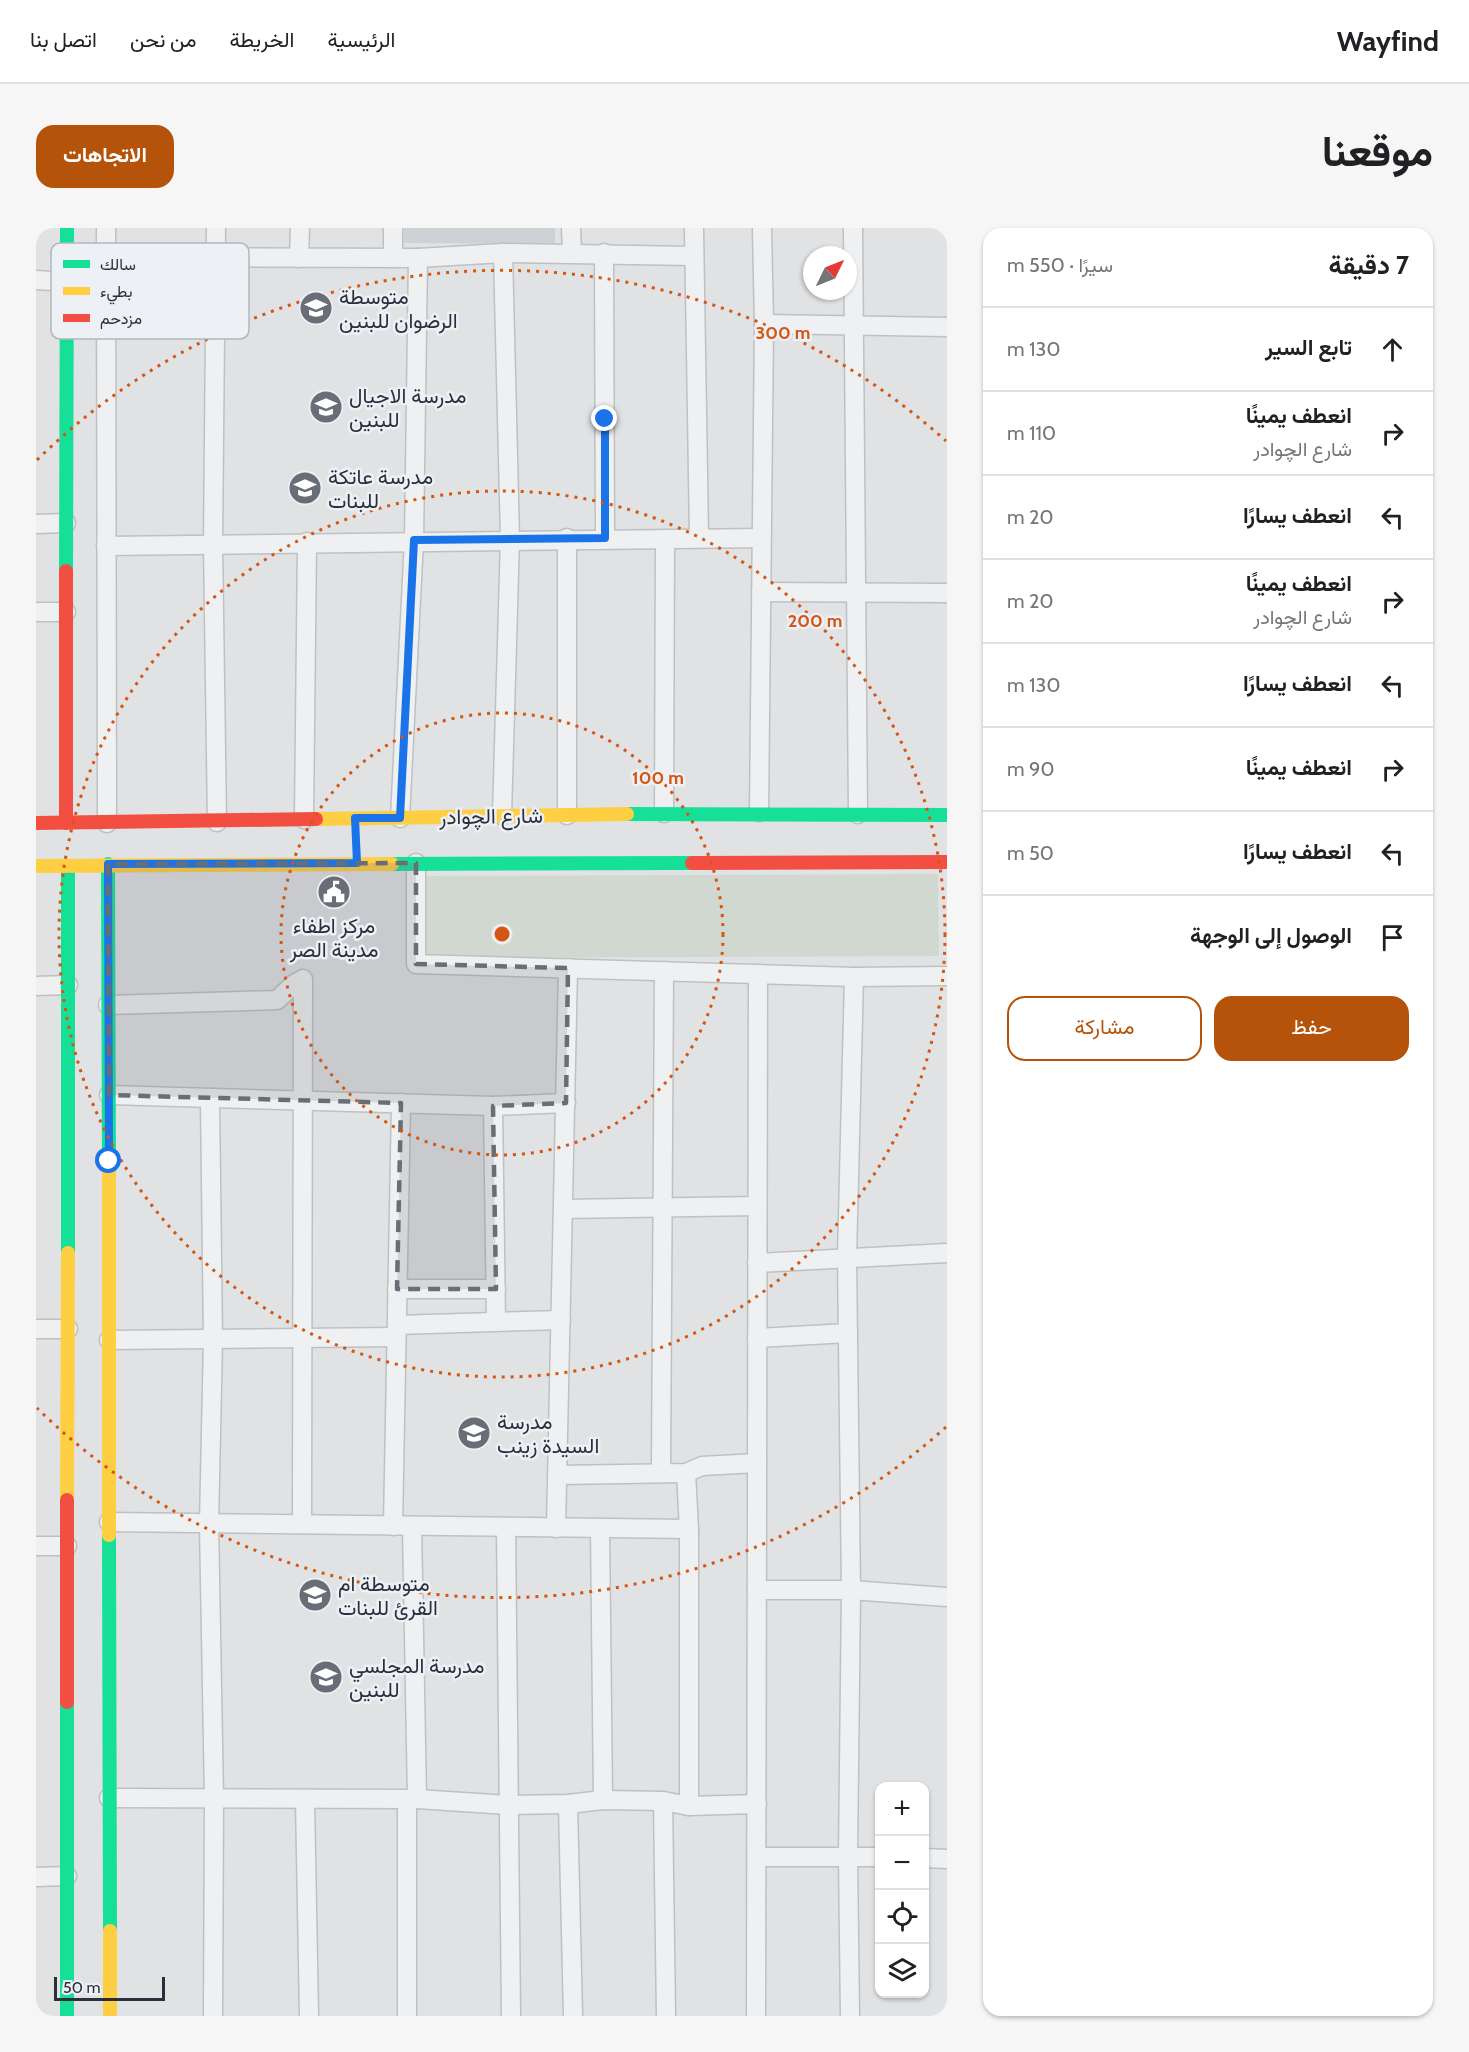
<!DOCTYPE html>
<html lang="ar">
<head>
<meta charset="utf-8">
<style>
	:root { --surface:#fff; --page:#f6f6f6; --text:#202124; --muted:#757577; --line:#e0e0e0; --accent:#b45309 }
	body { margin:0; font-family:Cabin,Vazirmatn,sans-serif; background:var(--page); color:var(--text); direction:rtl }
	.controls { position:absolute; right:18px; bottom:18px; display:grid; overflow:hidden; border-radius:12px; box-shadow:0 2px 4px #0004 }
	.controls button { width:54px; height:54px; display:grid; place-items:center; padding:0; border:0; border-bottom:2px solid var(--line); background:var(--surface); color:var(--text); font:30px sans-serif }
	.compass { position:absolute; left:767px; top:18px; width:54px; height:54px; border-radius:50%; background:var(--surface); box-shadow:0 2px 4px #0004; rotate:47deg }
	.scale { position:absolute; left:18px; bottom:15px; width:111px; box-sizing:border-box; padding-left:6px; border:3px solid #29303b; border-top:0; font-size:16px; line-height:21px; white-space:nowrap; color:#29303b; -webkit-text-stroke:4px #edf0f4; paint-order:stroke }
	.stop { position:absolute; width:18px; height:18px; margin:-14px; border:4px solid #1a73e8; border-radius:50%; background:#fff }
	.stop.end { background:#1a73e8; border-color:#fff; box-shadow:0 2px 6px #0008 }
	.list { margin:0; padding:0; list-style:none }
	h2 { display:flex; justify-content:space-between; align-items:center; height:78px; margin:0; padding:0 24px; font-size:26px }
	h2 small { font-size:20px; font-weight:400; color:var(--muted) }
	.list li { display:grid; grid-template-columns:39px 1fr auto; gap:18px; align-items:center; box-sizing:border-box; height:84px; padding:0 24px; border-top:2px solid var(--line) }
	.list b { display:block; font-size:22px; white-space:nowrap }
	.list p { margin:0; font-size:20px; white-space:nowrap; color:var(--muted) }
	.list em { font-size:20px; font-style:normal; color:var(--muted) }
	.actions { display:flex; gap:12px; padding:18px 24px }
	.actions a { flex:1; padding:14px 0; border:2px solid var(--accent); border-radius:18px; text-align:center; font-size:21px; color:var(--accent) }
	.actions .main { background:var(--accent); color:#fff }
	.icon { flex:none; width:33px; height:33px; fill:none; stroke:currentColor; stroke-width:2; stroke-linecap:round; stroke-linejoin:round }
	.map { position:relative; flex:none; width:911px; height:1788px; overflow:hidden; direction:ltr; border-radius:18px }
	header { display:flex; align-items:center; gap:36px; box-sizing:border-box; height:84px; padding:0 30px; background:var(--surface); border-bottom:2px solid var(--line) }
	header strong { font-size:28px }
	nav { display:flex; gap:33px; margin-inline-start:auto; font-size:21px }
	.intro { display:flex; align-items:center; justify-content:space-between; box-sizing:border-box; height:144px; padding:0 36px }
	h1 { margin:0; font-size:42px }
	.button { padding:15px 27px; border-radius:18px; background:var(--accent); color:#fff; font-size:21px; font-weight:700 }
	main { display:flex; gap:36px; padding:0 36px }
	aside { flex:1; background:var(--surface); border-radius:18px; box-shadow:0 2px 4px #0004 }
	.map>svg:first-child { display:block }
	.built { fill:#ced2d7 }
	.green { fill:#d1d8d0 }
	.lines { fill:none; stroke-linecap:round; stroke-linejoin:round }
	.street-casing { stroke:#bec0c2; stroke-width:21 }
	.street { stroke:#eff0f1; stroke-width:18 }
	.fast { stroke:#16e098; stroke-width:14 }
	.slow { stroke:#ffcf43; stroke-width:14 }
	.jam { stroke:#f24e42; stroke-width:14 }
	.route { stroke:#1a73e8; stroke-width:8 }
	.marked { fill:#696e76; fill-opacity:0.2; stroke:#696e76; stroke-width:4.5; stroke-dasharray:12 8; stroke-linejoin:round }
	.ring { fill:none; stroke:#d55511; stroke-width:3; stroke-dasharray:3 6 }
	.labels { text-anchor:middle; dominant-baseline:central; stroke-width:5; stroke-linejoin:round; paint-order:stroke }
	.poi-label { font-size:21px; fill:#29303b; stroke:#edf0f4; text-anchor:start }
	.street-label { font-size:21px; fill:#29303b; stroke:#edf0f4 }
	.key { fill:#edf0f4; stroke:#b2b6bc; stroke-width:1.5 }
	.key-label { font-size:16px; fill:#29303b }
	.centre { fill:#d55511; stroke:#edf0f4; stroke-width:3 }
	.ring-label { font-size:18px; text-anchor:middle; font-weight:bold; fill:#d55511; stroke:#edf0f4; stroke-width:5; stroke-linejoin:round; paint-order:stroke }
</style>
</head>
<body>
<header>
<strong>Wayfind</strong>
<nav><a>الرئيسية</a><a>الخريطة</a><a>من نحن</a><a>اتصل بنا</a></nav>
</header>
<div class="intro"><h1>موقعنا</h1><a class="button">الاتجاهات</a></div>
<main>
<aside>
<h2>7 دقيقة<small>سيرًا · 550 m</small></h2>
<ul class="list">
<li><svg class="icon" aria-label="ahead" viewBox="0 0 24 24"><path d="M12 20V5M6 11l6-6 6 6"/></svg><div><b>تابع السير</b></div><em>130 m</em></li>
<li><svg class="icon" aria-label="right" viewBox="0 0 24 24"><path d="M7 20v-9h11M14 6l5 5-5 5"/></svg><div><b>انعطف يمينًا</b><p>شارع الچوادر</p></div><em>110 m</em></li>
<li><svg class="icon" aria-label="left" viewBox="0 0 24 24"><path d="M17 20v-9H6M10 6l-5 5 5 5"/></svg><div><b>انعطف يسارًا</b></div><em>20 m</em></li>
<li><svg class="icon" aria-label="right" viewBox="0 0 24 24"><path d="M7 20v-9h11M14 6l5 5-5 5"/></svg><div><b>انعطف يمينًا</b><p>شارع الچوادر</p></div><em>20 m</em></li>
<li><svg class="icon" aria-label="left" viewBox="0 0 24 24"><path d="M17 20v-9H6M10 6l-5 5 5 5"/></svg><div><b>انعطف يسارًا</b></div><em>130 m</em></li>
<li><svg class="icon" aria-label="right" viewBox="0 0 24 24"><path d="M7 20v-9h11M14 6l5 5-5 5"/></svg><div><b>انعطف يمينًا</b></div><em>90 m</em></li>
<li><svg class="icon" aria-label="left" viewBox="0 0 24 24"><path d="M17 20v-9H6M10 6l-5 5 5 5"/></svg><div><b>انعطف يسارًا</b></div><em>50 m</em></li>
<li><svg class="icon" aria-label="arrive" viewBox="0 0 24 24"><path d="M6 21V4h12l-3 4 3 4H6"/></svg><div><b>الوصول إلى الوجهة</b></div></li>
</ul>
<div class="actions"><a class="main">حفظ</a><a>مشاركة</a></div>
</aside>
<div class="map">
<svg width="911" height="1788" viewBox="0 0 911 1788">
	<rect width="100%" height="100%" fill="#e0e2e4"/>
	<path class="built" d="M368 0H519V16L368 15Z"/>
	<path class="green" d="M902 646 903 728 387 730V648Z"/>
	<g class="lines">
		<defs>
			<g id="street">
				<path d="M70 0 71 595"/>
				<path d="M180 0 177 315 181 594"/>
				<path d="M535 0 536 25"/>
				<path d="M658 0 663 309"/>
				<path d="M817 0 822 586"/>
				<path d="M568 25 569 310"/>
				<path d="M70 29 382 30 467 25 658 28"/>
				<path d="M263 30 264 0"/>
				<path d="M357 30V0"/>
				<path d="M0 52 31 54"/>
				<path d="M728 96 911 99"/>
				<path d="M0 296 30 295"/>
				<path d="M70 318 724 310"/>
				<path d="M725 364 911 365"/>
				<path d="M0 384H30"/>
				<path d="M723 584 728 96 726 0"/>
				<path d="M628 585 629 311"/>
				<path d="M466 587 474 311 467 25"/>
				<path d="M531 587V310"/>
				<path d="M364 590 378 312 382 30"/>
				<path d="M268 591 271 314"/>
				<path d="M380 635V736L818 749 911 748"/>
				<path d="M0 758 32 757"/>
				<path d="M72 777 241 772 258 756 267 751 266 1296"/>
				<path d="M73 867 457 878 530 875"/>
				<path d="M174 872 177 1112 173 1296 178 1570 177 1788"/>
				<path d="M457 878 460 1093"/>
				<path d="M527 981 721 978"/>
				<path d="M721 1035 911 1025"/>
				<path d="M361 1061H460"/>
				<path d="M361 1097 525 1092"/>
				<path d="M0 1101H32"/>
				<path d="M721 1110 812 1105"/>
				<path d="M73 1112 360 1109"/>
				<path d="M625 1244 628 743"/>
				<path d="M650 1245 653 1301V1578"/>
				<path d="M522 1247 650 1245 666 1238 721 1235"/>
				<path d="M73 1294 653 1301"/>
				<path d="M357 1298 365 875"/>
				<path d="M376 1298 381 1571"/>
				<path d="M470 1299 475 1788"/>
				<path d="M520 1300 532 740"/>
				<path d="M564 1300 567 1572"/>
				<path d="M0 1318H31"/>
				<path d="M721 1362H815L911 1369"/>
				<path d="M73 1570 381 1571 472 1577 532 1576 567 1572 627 1573 653 1578 721 1576"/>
				<path d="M269 1572 273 1788"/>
				<path d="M371 1572V1788"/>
				<path d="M627 1573 630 1788"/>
				<path d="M532 1576 537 1788"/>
				<path d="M721 1629H844"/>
				<path d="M888 1630 911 1631"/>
				<path d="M0 1649 31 1648"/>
				<path d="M720 1788 722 746"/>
				<path d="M814 1788 812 1628 815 1362 811 1029 818 749"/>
			</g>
		</defs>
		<use href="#street" class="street-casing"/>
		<use href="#street" class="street"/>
		<g class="fast">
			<path d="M30 343 31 0"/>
			<path d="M591 586 911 587"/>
			<path d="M72 636 73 943"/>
			<path d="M356 636 656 635"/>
			<path d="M32 1025V638"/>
			<path d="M73 1307 74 1703"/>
			<path d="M31 1788V1474"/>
		</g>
		<g class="slow">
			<path d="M280 591 591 586"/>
			<path d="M0 638 356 636"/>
			<path d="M73 943V1307"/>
			<path d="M31 1272 32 1025"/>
			<path d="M74 1703V1788"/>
		</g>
		<g class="jam">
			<path d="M0 595 280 591"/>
			<path d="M30 595V343"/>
			<path d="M656 635 911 634"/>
			<path d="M31 1474V1272"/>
		</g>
	</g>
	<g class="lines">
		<path class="route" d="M73 933 72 636 321 635 319 590H364L378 312 569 310V191"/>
	</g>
	<path class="marked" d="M380 635V736L532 740 530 875 457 878 460 1061H361L365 875 73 867 72 636Z"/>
	<g class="ring">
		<circle cx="466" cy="706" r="221"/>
		<circle cx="466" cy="706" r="443"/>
		<path d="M910 1199A664 664 0 0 1 1 1180M1 232A664 664 0 0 1 910 213"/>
	</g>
	<defs>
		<symbol id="school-disc" viewBox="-11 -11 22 22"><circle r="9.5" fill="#696e76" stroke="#edf0f4"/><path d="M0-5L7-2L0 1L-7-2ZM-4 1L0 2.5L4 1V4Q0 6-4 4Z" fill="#fff"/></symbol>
		<symbol id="civic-disc" viewBox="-11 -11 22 22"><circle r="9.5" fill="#696e76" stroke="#edf0f4"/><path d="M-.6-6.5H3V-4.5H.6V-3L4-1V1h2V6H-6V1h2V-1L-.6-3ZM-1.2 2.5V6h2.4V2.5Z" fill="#fff"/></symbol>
	</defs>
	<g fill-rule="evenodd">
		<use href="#school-disc" x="261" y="61" width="38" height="38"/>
		<use href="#school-disc" x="271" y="160" width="38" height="38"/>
		<use href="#school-disc" x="250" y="241" width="38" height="38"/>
		<use href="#civic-disc" x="279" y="645" width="38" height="38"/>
		<use href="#school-disc" x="419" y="1186" width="38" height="38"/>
		<use href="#school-disc" x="260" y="1348" width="38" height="38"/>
		<use href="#school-disc" x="271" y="1430" width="38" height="38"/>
	</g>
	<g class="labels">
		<g class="poi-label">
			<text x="303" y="68">متوسطة<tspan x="303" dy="24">الرضوان للبنين</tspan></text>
			<text x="313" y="167">مدرسة الاجيال<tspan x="313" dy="24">للبنين</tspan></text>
			<text x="292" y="248">مدرسة عاتكة<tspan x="292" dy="24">للبنات</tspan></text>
			<text x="298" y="697" text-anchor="middle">مركز اطفاء<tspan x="298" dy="24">مدينة الصر</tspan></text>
			<text x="461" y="1193">مدرسة<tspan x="461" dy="24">السيدة زينب</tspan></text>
			<text x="302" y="1355">متوسطة ام<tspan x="302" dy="24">القرئ للبنات</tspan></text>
			<text x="313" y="1437">مدرسة المجلسي<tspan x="313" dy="24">للبنين</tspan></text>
		</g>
		<g class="street-label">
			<text transform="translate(455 588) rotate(-1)">شارع الچوادر</text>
		</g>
	</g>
	<rect x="15" y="15" width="198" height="96" rx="9" class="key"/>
	<rect x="27" y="32" width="27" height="8" fill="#16e098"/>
	<rect x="27" y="59" width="27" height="8" fill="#ffcf43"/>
	<rect x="27" y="86" width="27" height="8" fill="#f24e42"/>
	<g class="key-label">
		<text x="64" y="42">سالك</text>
		<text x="64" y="69">بطيء</text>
		<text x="64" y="96">مزدحم</text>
	</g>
	<circle cx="466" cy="706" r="9" class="centre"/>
	<g class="ring-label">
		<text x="747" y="111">300 m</text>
		<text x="779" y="399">200 m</text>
		<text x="622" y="556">100 m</text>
	</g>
</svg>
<div class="controls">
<button>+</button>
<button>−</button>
<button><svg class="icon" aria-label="locate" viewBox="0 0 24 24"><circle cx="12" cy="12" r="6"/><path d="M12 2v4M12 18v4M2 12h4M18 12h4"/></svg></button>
<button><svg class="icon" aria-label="layers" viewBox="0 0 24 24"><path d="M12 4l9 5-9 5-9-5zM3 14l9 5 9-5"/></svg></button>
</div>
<svg class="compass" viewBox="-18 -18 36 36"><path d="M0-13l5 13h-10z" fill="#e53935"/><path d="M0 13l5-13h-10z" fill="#757577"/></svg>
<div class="scale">50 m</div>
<div class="stop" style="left:73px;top:933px"></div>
<div class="stop end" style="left:569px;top:191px"></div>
</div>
</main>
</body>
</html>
